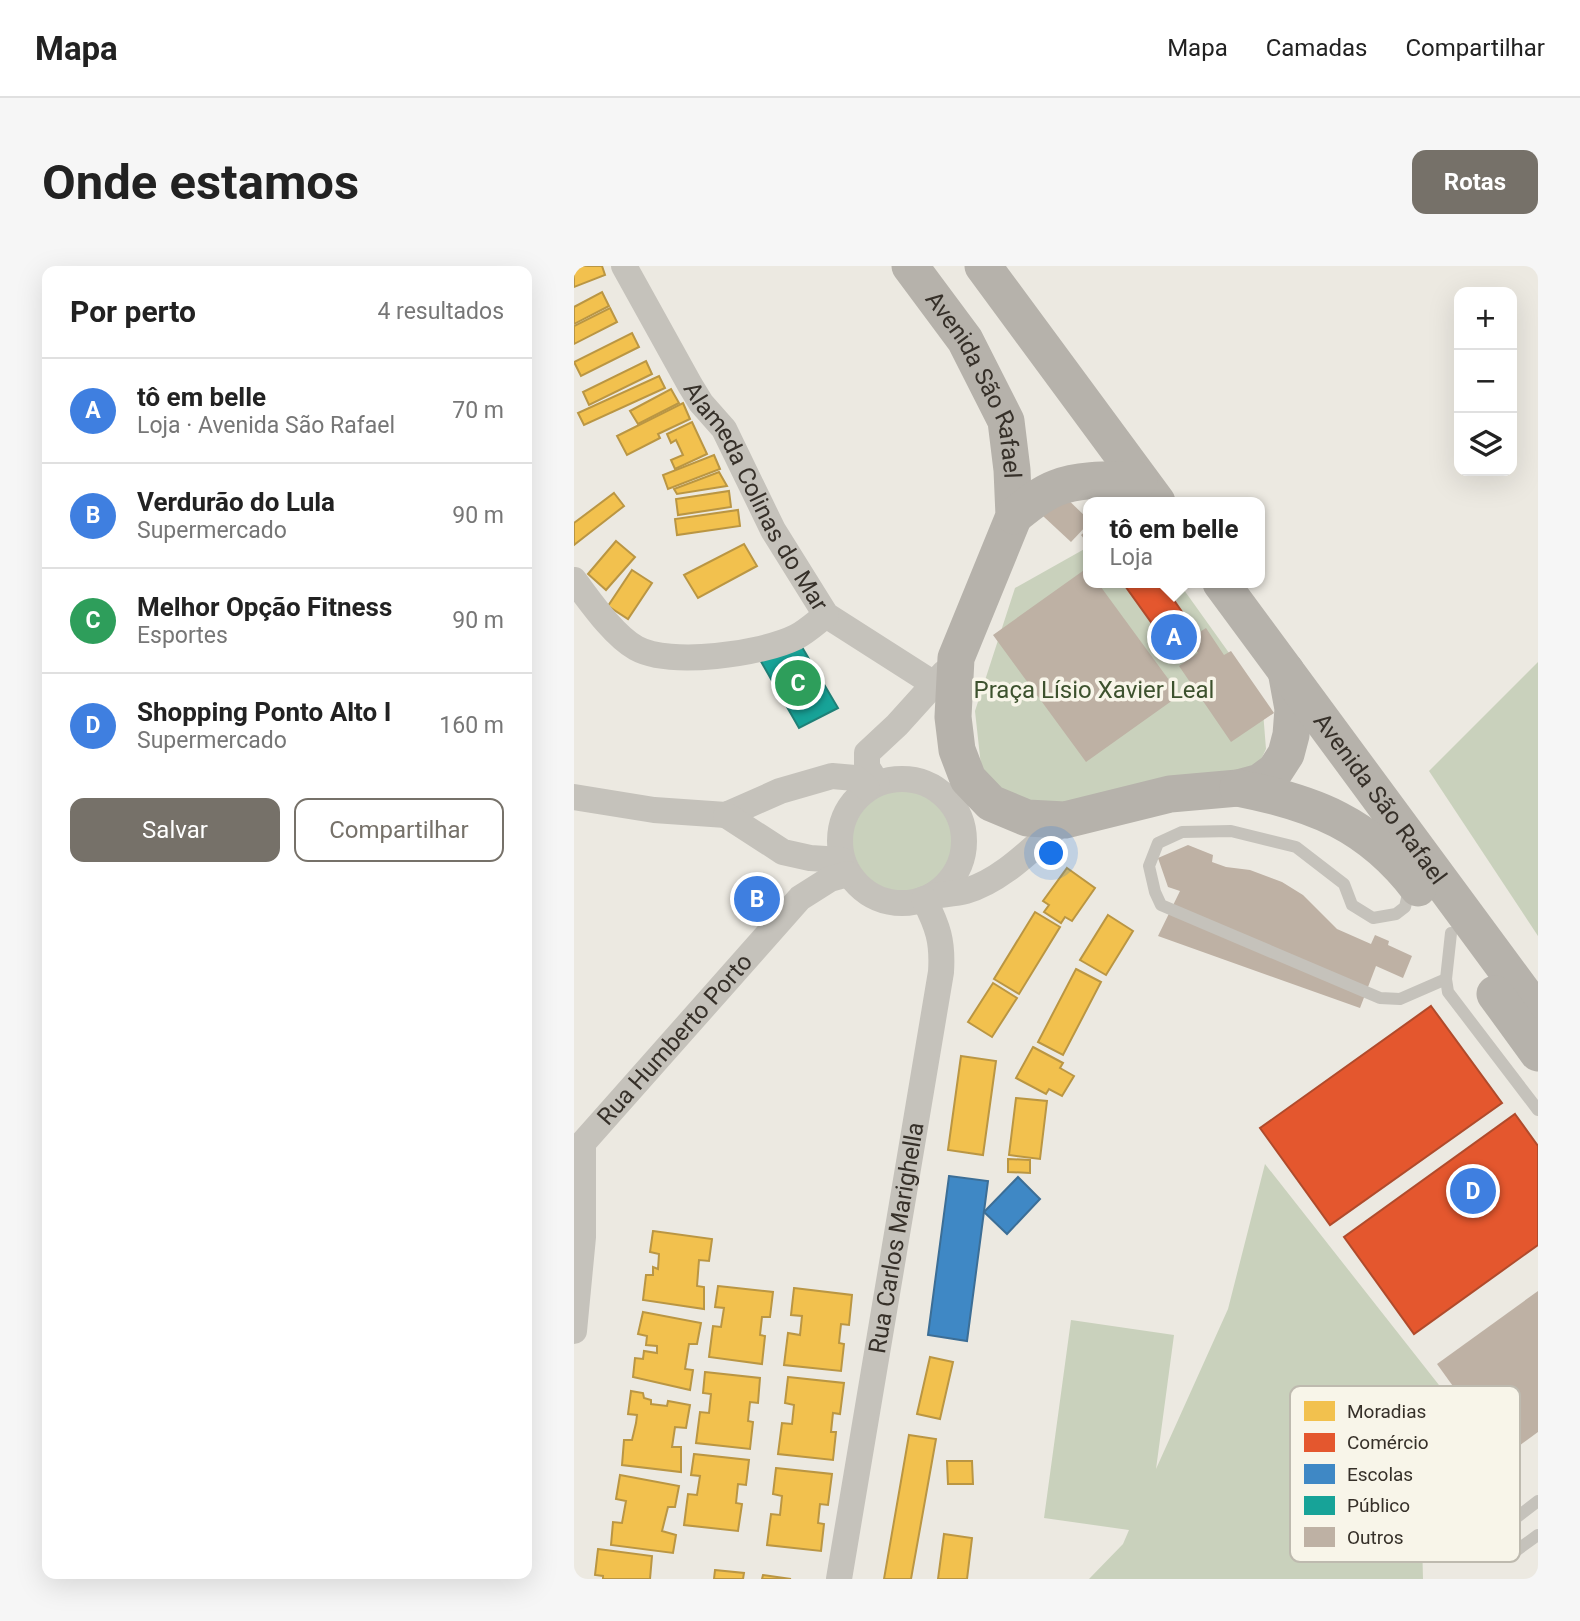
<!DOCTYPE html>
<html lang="pt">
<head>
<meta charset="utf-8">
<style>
	:root { --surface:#fff; --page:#f6f6f6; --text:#222; --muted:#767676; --line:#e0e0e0; --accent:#767169 }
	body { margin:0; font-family:Roboto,sans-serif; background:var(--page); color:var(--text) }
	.controls { position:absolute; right:21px; top:21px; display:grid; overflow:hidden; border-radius:14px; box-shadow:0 7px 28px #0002 }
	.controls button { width:63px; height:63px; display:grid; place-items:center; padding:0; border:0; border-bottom:2px solid var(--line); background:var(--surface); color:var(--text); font:35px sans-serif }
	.you { position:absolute; left:478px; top:588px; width:24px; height:24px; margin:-18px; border:5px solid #fff; border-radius:50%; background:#1a73e8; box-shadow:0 0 0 10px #1a73e833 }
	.badge { display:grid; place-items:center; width:46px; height:46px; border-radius:50%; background:var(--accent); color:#fff; font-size:23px; font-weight:700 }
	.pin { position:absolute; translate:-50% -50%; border:4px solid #fff; box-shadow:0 2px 7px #0006 }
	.popup { position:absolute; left:509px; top:231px; width:182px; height:91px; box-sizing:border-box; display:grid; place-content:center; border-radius:14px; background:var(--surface); filter:drop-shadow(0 2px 5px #0005); font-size:23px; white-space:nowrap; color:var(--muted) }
	.popup b { font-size:26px; color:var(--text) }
	.popup::after { content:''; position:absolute; left:50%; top:100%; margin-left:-14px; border:14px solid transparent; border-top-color:var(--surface) }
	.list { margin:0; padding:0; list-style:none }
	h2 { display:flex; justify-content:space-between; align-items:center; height:91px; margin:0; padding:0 28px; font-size:30px }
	h2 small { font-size:23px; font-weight:400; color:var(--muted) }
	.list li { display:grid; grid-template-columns:46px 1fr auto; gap:21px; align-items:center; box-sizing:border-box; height:105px; padding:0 28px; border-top:2px solid var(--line) }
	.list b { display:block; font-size:26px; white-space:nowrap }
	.list p { margin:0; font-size:23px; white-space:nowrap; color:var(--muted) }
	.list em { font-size:23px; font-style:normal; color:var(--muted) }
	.actions { display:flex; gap:14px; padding:21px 28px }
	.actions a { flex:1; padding:16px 0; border:2px solid var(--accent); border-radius:14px; text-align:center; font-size:24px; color:var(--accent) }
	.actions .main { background:var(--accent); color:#fff }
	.icon { flex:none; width:38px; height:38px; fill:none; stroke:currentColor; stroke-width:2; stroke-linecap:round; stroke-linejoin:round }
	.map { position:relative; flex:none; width:964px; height:1313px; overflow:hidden; border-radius:14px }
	header { display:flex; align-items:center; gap:42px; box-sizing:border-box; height:98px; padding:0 35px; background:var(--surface); border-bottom:2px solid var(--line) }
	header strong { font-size:33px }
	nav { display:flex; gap:38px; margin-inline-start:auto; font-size:24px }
	.intro { display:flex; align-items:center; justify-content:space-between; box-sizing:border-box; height:168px; padding:0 42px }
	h1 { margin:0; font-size:49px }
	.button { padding:18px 32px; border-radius:14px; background:var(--accent); color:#fff; font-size:24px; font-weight:700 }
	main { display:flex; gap:42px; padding:0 42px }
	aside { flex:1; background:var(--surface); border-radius:14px; box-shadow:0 7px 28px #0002 }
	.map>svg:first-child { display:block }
	.green { fill:#c9d1bc }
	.homes { fill:#f2c14e; stroke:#ba9643; stroke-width:2 }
	.shops { fill:#e4572e; stroke:#b04b2c; stroke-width:2 }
	.schools { fill:#3f88c5; stroke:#3c6e96; stroke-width:2 }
	.public { fill:#17a398; stroke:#208077; stroke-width:2 }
	.building { fill:#beb1a4 }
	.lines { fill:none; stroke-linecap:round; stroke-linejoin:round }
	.lane { stroke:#c5c2bb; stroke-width:12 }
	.street { stroke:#c5c2bb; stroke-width:26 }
	.secondary { stroke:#b6b2ab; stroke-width:37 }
	.labels { text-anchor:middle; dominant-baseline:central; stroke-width:7; stroke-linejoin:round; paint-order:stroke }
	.street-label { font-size:24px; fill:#363029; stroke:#f8f5e9 }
	.park-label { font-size:24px; fill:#3d522e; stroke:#f8f5e9 }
	.key { fill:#f8f5e9; stroke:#bebaaf; stroke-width:2 }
	.key-label { font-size:19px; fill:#363029 }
</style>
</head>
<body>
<header>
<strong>Mapa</strong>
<nav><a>Mapa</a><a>Camadas</a><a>Compartilhar</a></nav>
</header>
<div class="intro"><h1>Onde estamos</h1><a class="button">Rotas</a></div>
<main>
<aside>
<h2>Por perto<small>4 resultados</small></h2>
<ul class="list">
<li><span class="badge" style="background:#3f7fe0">A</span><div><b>tô em belle</b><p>Loja · Avenida São Rafael</p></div><em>70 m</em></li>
<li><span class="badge" style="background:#3f7fe0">B</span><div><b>Verdurão do Lula</b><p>Supermercado</p></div><em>90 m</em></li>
<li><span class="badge" style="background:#2e9e5b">C</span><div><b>Melhor Opção Fitness</b><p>Esportes</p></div><em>90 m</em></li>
<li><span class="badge" style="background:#3f7fe0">D</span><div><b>Shopping Ponto Alto I</b><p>Supermercado</p></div><em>160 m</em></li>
</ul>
<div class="actions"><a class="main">Salvar</a><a>Compartilhar</a></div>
</aside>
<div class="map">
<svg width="964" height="1313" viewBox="0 0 964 1313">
	<rect width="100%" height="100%" fill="#ece9e1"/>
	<g class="green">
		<path d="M514 281V317H605L688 433 692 483 680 508 486 542 437 537 408 509 401 445 441 322Z"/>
		<path d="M964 396V670L855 505Z"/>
		<circle cx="328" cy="575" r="50"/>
		<path d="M691 898 924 1194 848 1274 849 1313H515L549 1278 555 1264 470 1252 497 1054 600 1069 582 1203 654 1043Z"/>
	</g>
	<g class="homes">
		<path d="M0 0H28L31 9 0 21Z"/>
		<path d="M28 26 35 40 0 58V41Z"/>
		<path d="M36 42 43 56 0 78V60Z"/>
		<path d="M58 67 65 81 7 110 0 96Z"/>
		<path d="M72 95 78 108 15 139 9 126Z"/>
		<path d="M85 110 91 122 10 159 4 147Z"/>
		<path d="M97 123 105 137 64 158 56 145Z"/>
		<path d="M109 137 116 153 84 168 86 172 53 189 43 170Z"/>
		<path d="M118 156 133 188 101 203 97 194 109 189 102 174 97 177 93 168Z"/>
		<path d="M140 189 146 203 94 223 89 209Z"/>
		<path d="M145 206 153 220 103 228 100 223Z"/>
		<path d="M155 225 157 241 104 249 102 233Z"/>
		<path d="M40 227 50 240 0 279V257Z"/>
		<path d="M164 244 166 260 103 269 101 253Z"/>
		<path d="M42 275 61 291 32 324 14 308Z"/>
		<path d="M170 278 183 300 124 332 110 309Z"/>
		<path d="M58 304 78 317 54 353 34 340Z"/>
		<path d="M493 602 521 622 498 655 491 651 487 657 470 646 475 639 469 635Z"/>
		<path d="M461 646 486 661 445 728 420 713Z"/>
		<path d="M534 649 559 665 532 709 506 694Z"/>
		<path d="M502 703 527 716 489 789 464 776Z"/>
		<path d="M419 717 443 732 418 771 394 756Z"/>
		<path d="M459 781 489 797 486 802 500 810 488 830 475 823 472 828 442 812Z"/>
		<path d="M387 790 422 795 409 889 374 884Z"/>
		<path d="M442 832 473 835 466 893 435 889Z"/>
		<path d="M434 893 456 894V907L434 906Z"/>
		<path d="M79 965 138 973 135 995 125 994 123 1020 130 1021V1043L69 1034 72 1009H79V1001L84 1003 85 988 76 986Z"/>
		<path d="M144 1020 199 1026 196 1051H188L186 1069 191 1070 188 1098 135 1091 139 1060 147 1061 150 1042 141 1041Z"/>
		<path d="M220 1022 278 1029 275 1059 267 1058 265 1077 270 1078 267 1105 210 1099 214 1067 226 1069 228 1050 217 1049Z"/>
		<path d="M69 1046 127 1057 123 1078H115L111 1103 119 1104 116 1124 59 1111 61 1092 69 1093 70 1085 83 1087V1080L72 1079 73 1070 64 1068Z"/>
		<path d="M356 1091 379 1096 366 1153 343 1148Z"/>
		<path d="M131 1106 186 1112 184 1137 176 1136 174 1155 179 1156 176 1183 122 1177 126 1146 135 1147 137 1128 129 1127Z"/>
		<path d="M214 1111 270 1117 266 1148 259 1147 257 1166H262L259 1194 204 1188 208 1157 218 1158 220 1139 211 1137Z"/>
		<path d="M57 1125 69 1127 70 1132 77 1134V1138L93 1140 94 1135 116 1139 112 1162 101 1161 98 1181H107V1206L48 1199 50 1174H58L62 1157 63 1149 54 1148Z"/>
		<path d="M335 1169 362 1173 337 1313H310Z"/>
		<path d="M120 1188 175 1194 172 1219 164 1218 162 1237 168 1238 164 1265 110 1259 114 1228 123 1229 126 1210 117 1209Z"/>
		<path d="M373 1195H398L399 1218H374Z"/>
		<path d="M202 1202 258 1208 254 1239 246 1238 244 1257 250 1258 247 1285 193 1279 197 1248 206 1249 208 1230 199 1228Z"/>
		<path d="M46 1209 105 1220 101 1241H94L88 1265 102 1269 99 1287 37 1279 39 1256 48 1257 52 1235 42 1233Z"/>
		<path d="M370 1268 398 1272 393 1313H364Z"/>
		<path d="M24 1283 78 1290 76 1313H29V1310L21 1309Z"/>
		<path d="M141 1304 170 1307 169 1313H140Z"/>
		<path d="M189 1309 217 1313H188Z"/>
	</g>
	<g class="shops">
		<path d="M549 317H588L622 366 597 384Z"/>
		<path d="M857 740 928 837 756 959 686 862Z"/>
		<path d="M941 848 964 880V979L840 1068 770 971Z"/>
	</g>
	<g class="schools">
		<path d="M375 910 414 915 393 1075 354 1069Z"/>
		<path d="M444 911 466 933 433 968 410 946Z"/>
	</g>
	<path class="public" d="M225 376 264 442 225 462 185 392Z"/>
	<g class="building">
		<path d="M485 225 514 253V258L497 276 469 250Z"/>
		<path d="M514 263V278L507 269Z"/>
		<path d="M513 302 514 317H524L606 429 512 496 419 369Z"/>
		<path d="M632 362 650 389 657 385 700 447 657 476 605 400 624 387 615 373Z"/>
		<path d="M614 579 639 589 638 596 652 601 676 604 708 616 729 629 763 663 797 678 801 669 815 675 814 679 838 690 829 712 802 700 786 742 584 670 606 625 594 621 584 592Z"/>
		<path d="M964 1025V1166L930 1191 863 1098Z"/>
	</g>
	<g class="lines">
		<g class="lane">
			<path d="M836 620 831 641 822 648 799 652 778 639 770 618 722 581 657 565 608 566 584 577 575 600 581 626 587 639 806 732 826 733 872 713"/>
			<path d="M877 667 872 713 874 726 964 844"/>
			<path d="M934 1258 964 1235"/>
			<path d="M936 1289 964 1269"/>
		</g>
		<g class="street">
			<path id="s1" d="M50 0 116 119 127 137 150 163 199 264 252 349 360 418"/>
			<path d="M0 314C16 335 39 369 62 382 96 401 188 388 222 371 232 366 243 356 252 349"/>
			<circle cx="328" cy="575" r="62"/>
			<path d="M303 517 293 501V487L323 459 370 407"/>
			<path d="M0 531 80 544 152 549 206 525 258 510 281 512 293 522"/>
			<path d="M152 549 209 586 236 592 267 594"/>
			<path d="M358 630C369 628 381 628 392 625 430 614 461 579 491 554"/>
			<path id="s2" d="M0 1065 9 971V877L226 632 256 613 274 608"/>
			<path id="s3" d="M265 1313 367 706C369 675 364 661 350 633"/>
		</g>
		<g class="secondary">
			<path id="s4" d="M336 0 391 74 432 155 438 204 440 250 382 392 379 451 383 484 394 513 417 537 453 552 491 554 596 528 664 522 686 516 701 505 712 488 717 469 719 443 712 405"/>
			<path d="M409 0 583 236"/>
			<path d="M440 250C453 240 466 228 482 222 507 212 538 214 565 214"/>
			<path id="s5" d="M647 317 964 747"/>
			<path d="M664 522C740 537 795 558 844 622"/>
			<path d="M921 728 964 787"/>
		</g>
	</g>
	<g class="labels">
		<g class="street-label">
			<text stroke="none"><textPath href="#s4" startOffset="138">Avenida São Rafael</textPath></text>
			<text stroke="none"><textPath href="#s1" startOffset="266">Alameda Colinas do Mar</textPath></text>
			<text stroke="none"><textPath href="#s5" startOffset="268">Avenida São Rafael</textPath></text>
			<text stroke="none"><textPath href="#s2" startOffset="327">Rua Humberto Porto</textPath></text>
			<text stroke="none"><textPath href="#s3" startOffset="346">Rua Carlos Marighella</textPath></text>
		</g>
		<g class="park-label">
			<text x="520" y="424">Praça Lísio Xavier Leal</text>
		</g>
	</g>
	<rect x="716" y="1120" width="230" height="176" rx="10" class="key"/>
	<rect x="730" y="1135" width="31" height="20" fill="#f2c14e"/>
	<rect x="730" y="1167" width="31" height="19" fill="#e4572e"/>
	<rect x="730" y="1198" width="31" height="20" fill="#3f88c5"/>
	<rect x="730" y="1230" width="31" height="19" fill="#17a398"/>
	<rect x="730" y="1261" width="31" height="20" fill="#beb1a4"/>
	<g class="key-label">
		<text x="773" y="1152">Moradias</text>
		<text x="773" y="1183">Comércio</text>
		<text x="773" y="1215">Escolas</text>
		<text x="773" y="1246">Público</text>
		<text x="773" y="1278">Outros</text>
	</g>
</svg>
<div class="controls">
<button>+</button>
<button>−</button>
<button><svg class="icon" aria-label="layers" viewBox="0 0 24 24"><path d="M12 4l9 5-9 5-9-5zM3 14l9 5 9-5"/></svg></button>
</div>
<div class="you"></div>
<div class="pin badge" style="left:600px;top:371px;background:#3f7fe0">A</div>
<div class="popup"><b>tô em belle</b>Loja</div>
<div class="pin badge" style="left:183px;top:633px;background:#3f7fe0">B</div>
<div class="pin badge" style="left:224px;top:417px;background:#2e9e5b">C</div>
<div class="pin badge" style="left:899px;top:925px;background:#3f7fe0">D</div>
</div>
</main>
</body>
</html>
